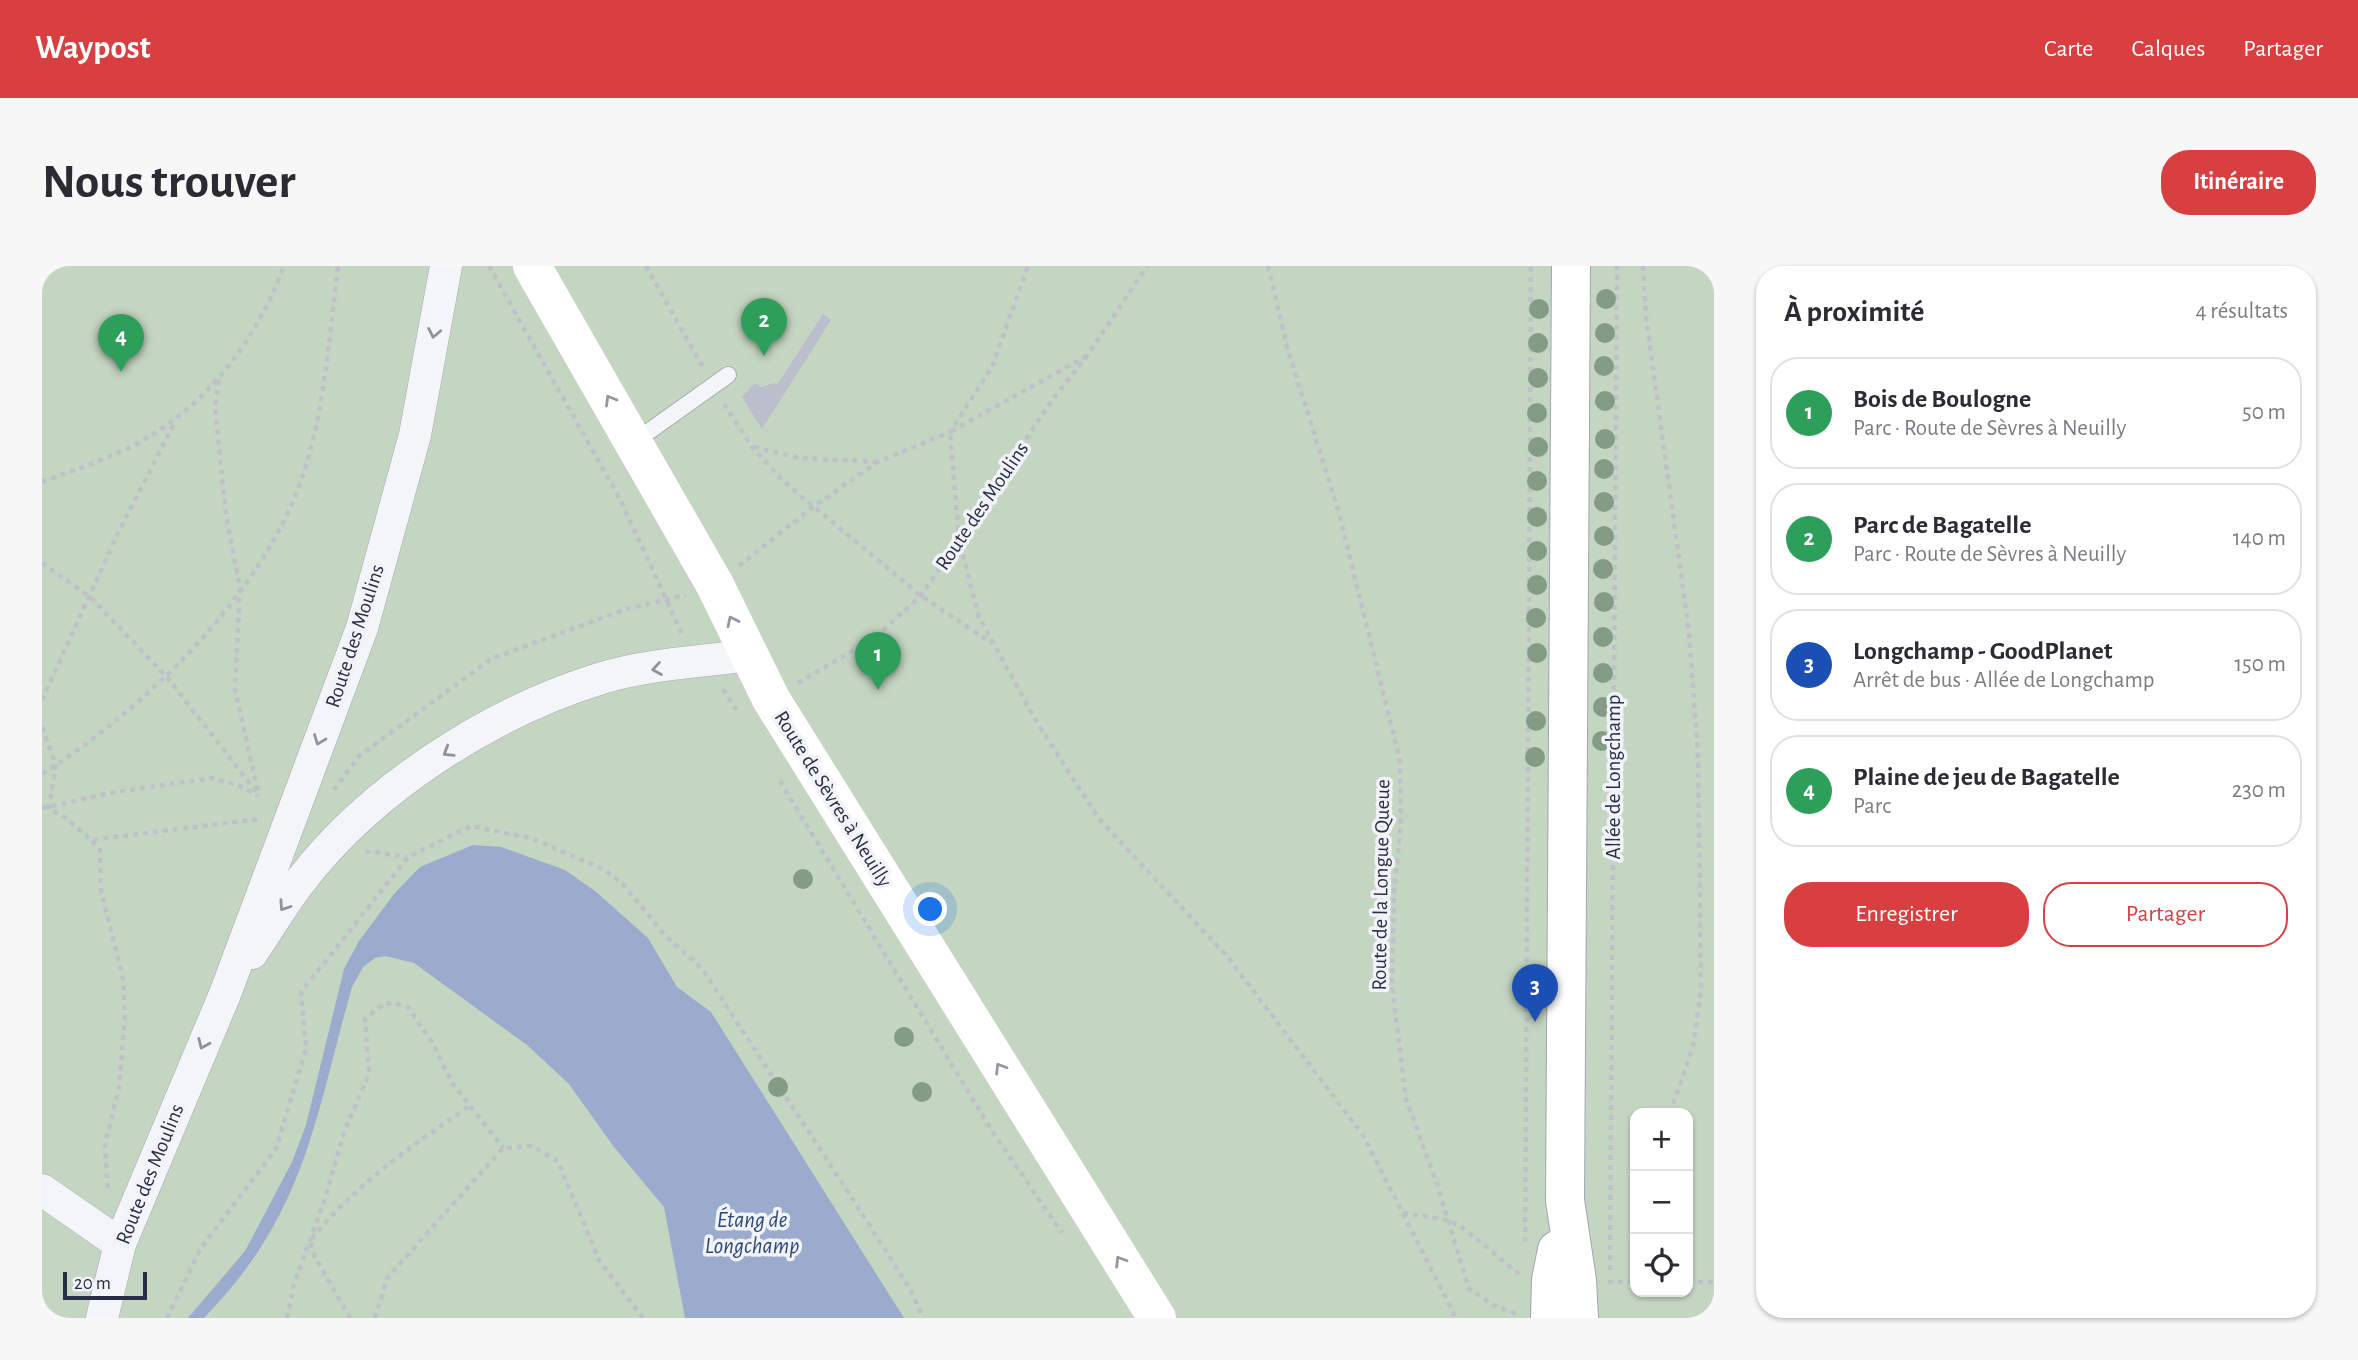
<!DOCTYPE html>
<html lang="fr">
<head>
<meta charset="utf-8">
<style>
	:root { --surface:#fff; --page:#f7f7f7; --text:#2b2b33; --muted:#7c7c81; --line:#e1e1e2; --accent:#d73f40 }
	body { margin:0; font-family:"Alegreya Sans",sans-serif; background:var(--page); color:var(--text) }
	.controls { position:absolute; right:21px; bottom:21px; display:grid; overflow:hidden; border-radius:14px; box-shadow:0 2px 5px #0004 }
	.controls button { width:63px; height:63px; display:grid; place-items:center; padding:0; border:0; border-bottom:2px solid var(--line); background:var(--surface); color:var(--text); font:35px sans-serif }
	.scale { position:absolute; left:21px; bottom:18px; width:84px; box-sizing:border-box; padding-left:7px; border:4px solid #282e43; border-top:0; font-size:19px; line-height:24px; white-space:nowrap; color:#282e43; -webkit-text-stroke:5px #f1f3f8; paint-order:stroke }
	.you { position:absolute; left:889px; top:644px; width:24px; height:24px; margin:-18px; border:5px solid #fff; border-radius:50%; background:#1a73e8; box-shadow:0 0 0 10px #1a73e833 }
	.badge { display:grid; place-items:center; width:46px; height:46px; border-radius:50%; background:var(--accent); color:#fff; font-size:23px; font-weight:700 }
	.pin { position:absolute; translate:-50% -58px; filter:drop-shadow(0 2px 4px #0008) }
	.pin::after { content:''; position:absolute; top:37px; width:24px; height:21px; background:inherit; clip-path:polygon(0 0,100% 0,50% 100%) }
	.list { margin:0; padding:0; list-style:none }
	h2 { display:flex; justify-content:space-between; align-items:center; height:91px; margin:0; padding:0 28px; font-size:30px }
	h2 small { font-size:23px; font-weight:400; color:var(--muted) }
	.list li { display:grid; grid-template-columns:46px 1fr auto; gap:21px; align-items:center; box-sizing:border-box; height:112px; margin:0 14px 14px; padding:0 14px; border:2px solid var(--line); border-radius:28px }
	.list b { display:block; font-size:26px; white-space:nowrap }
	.list p { margin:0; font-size:23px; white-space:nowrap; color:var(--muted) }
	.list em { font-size:23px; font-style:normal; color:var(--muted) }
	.actions { display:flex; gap:14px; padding:21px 28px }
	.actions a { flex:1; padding:16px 0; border:2px solid var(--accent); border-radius:28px; text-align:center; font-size:24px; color:var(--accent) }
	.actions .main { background:var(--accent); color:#fff }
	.icon { flex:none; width:38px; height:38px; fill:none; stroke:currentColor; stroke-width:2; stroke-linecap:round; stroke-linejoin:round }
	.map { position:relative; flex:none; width:1672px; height:1052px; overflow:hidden; border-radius:28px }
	header { display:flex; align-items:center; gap:42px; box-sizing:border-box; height:98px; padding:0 35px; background:var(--accent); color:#fff }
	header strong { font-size:33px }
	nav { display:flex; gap:38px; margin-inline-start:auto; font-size:24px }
	.intro { display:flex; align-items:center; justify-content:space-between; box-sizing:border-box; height:168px; padding:0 42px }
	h1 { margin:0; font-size:49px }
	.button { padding:18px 32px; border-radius:28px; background:var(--accent); color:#fff; font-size:24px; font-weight:700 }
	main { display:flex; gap:42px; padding:0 42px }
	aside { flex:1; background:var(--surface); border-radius:28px; box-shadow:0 2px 5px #0004 }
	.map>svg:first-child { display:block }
	.green { fill:#c4d5c1; fill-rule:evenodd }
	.water { fill:#9aabcd }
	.building { fill:#bbbecb }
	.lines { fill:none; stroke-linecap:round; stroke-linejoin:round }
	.lane-casing { stroke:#a6a9b5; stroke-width:18 }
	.street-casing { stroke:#a6a9b5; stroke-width:33 }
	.primary-casing { stroke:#9fa6b7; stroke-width:40 }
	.path { stroke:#bfc1c9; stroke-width:4.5; stroke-dasharray:5 5; stroke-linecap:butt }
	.lane { stroke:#f4f5f8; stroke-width:16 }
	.street { stroke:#f4f5f8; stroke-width:32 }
	.secondary { stroke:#fff; stroke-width:38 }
	.primary { stroke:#fff; stroke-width:38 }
	.tree { fill:#849b86 }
	.oneway { stroke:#8e929e }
	.oneway2 { stroke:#9496a1 }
	.labels { text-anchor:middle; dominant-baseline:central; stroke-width:7; stroke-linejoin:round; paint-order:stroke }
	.street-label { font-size:21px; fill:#282e43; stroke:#f1f3f8 }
	.water-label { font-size:23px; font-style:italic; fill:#2f467a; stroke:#f1f3f8 }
</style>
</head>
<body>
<header>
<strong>Waypost</strong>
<nav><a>Carte</a><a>Calques</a><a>Partager</a></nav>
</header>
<div class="intro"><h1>Nous trouver</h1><a class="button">Itinéraire</a></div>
<main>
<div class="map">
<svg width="1672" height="1052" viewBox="0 0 1672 1052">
	<rect width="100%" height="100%" fill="#e1e3eb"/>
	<path class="green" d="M0 0H1672V1052H0ZM1593 847H1646V1026H1593Z"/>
	<path class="water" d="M431 579 459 581 523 604 553 625 606 672 635 721 669 746 862 1052H643L622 941 572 881 527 818 485 779 372 697 343 690 333 692 321 701 310 721C272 855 264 947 162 1052H146L203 985 250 896 264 859 302 703 317 675 352 628 378 601Z"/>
	<path class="building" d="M781 48 789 54 720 163 700 131 713 117 719 121 732 117 735 119Z"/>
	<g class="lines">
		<defs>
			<path id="lane" d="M592 176 686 109"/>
			<g id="street">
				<path d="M210 687C226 664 240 639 257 617 328 523 449 446 560 412 606 398 659 396 707 389"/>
				<path d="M0 924 78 978"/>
				<path d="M60 1052 78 978 183 728 320 362 373 169 404 0"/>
			</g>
			<g id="primary">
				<path d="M1529 0 1523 934 1535 1015 1537 1052"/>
				<path d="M1508 1052 1509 1014 1515 984"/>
			</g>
		</defs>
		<use href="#lane" class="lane-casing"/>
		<use href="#street" class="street-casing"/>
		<use href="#primary" class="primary-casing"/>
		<g class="path">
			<path d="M447 0 579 235 640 368"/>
			<path d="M604 0 662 103"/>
			<path d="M1226 0 1246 84 1297 247 1358 495 1359 554 1352 627 1350 719 1364 833 1395 918 1427 1023 1451 1039 1477 1049"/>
			<path d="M1601 0 1604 51 1647 366 1656 490 1659 724 1651 781 1628 847"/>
			<path d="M1045 90 908 166 917 274 937 351 994 455 1057 553 1184 689 1321 869 1414 1052"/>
			<path d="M177 114 173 141 184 249 198 322 193 423 217 530"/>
			<path d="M682 138 710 181 740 214 879 330 950 377"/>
			<path d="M712 181 757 192 835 196"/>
			<path d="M0 216C30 204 62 195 90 180 164 142 213 77 242 0"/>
			<path d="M0 297 47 330 124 410 216 528"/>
			<path d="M697 300 772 240 836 196 908 166 950 101 986 0"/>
			<path d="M756 417 832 372 879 330 1011 133 1045 90 1105 0"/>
			<path d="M681 423 695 444"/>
			<path d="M0 434 75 269 133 156"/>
			<path d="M0 461 14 500 7 543 24 552 49 574 217 553"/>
			<path d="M0 508C109 439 234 316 267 189 284 127 288 64 296 0"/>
			<path d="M738 515 950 865 1020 967"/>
			<path d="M292 524 317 490 449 393 584 343 644 329"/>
			<path d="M0 542 74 526 169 512 196 519 215 529"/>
			<path d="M50 575 58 584 59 624 81 713 83 749 77 822 63 879 66 926"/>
			<path d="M323 585 365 591"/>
			<path d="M1361 947 1406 954 1421 962 1477 1008"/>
			<path d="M1483 976 1489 0"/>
			<path d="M1568 1004 1575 0"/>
			<path d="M1566 1016H1593"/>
			<path d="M1646 1016H1672"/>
			<path d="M125 1052 159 982 234 883 264 783 259 726 366 591 429 560 489 572 561 603 580 617 620 666 661 704 823 952 868 1023 881 1052"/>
			<path d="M245 1052 252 1018 284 930 302 866 327 808 323 753 344 737 365 740 390 776 410 817 461 882"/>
			<path d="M308 1052 273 991 268 975C311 921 371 878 428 840"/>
			<path d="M333 1052 345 1012 461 882 490 880 516 895 558 996 601 1052"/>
			<path d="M1662 1052 1672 1038"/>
		</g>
		<use href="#lane" class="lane"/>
		<use href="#street" class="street"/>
		<path class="secondary" d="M490 0 673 319 729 433 1115 1052"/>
		<use href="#primary" class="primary"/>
	</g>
	<g class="tree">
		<circle cx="1564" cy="33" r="10"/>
		<circle cx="1497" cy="43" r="10"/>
		<circle cx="1563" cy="67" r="10"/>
		<circle cx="1496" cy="77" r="10"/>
		<circle cx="1562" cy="100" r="10"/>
		<circle cx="1496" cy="112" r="10"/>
		<circle cx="1563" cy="135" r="10"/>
		<circle cx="1495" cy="147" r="10"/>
		<circle cx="1563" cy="173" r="10"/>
		<circle cx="1496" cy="181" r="10"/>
		<circle cx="1562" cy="203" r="10"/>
		<circle cx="1495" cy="215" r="10"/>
		<circle cx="1562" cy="236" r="10"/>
		<circle cx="1495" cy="251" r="10"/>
		<circle cx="1562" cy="270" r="10"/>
		<circle cx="1495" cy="285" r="10"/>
		<circle cx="1561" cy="303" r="10"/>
		<circle cx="1495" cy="319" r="10"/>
		<circle cx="1562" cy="336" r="10"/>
		<circle cx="1494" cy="352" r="10"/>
		<circle cx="1561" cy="371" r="10"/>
		<circle cx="1495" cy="387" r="10"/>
		<circle cx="1561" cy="407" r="10"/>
		<circle cx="1561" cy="441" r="10"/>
		<circle cx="1494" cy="455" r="10"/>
		<circle cx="1560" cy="475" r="10"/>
		<circle cx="1493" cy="491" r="10"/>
		<circle cx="761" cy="613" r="10"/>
		<circle cx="862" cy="771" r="10"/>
		<circle cx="736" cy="821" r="10"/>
		<circle cx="880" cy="826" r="10"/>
	</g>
	<defs><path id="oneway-chevron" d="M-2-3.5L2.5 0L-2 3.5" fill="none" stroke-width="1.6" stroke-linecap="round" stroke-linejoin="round" transform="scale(1.75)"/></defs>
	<g class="oneway">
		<use href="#oneway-chevron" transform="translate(392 67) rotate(101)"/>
		<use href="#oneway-chevron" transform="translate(615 403) rotate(171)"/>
		<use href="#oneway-chevron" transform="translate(277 474) rotate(111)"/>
		<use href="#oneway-chevron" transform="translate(406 486) rotate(148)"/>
		<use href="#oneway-chevron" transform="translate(242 640) rotate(124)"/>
		<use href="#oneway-chevron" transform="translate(161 778) rotate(114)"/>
	</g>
	<g class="oneway2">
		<use href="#oneway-chevron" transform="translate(568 134) rotate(-120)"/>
		<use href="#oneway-chevron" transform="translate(690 355) rotate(-116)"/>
		<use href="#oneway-chevron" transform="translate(958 802) rotate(-122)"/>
		<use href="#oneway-chevron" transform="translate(1078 995) rotate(-122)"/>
	</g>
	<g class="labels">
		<g class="street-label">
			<text transform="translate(940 240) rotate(-56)">Route des Moulins</text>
			<text transform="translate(313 370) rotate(-72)">Route des Moulins</text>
			<text transform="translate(1571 511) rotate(-90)">Allée de Longchamp</text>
			<text transform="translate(791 533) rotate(58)">Route de Sèvres à Neuilly</text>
			<text transform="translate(1339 619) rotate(-89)">Route de la Longue Queue</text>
			<text transform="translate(108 908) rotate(-68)">Route des Moulins</text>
		</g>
		<g class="water-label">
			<text x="710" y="954">Étang de<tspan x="710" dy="26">Longchamp</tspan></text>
		</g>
	</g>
</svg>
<div class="controls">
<button>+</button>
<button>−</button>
<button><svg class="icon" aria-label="locate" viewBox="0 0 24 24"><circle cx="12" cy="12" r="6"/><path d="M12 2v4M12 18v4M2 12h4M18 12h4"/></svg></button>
</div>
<div class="scale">20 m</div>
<div class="you"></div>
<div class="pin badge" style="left:836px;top:424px;background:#2e9e5b">1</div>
<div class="pin badge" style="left:722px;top:90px;background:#2e9e5b">2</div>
<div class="pin badge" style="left:1493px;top:756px;background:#1a4fb4">3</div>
<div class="pin badge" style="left:79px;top:106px;background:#2e9e5b">4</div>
</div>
<aside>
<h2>À proximité<small>4 résultats</small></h2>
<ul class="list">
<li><span class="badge" style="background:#2e9e5b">1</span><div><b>Bois de Boulogne</b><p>Parc · Route de Sèvres à Neuilly</p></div><em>50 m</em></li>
<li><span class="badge" style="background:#2e9e5b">2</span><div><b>Parc de Bagatelle</b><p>Parc · Route de Sèvres à Neuilly</p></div><em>140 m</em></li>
<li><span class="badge" style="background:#1a4fb4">3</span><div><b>Longchamp - GoodPlanet</b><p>Arrêt de bus · Allée de Longchamp</p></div><em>150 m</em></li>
<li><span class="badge" style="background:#2e9e5b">4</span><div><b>Plaine de jeu de Bagatelle</b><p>Parc</p></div><em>230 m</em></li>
</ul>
<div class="actions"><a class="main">Enregistrer</a><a>Partager</a></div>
</aside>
</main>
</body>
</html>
